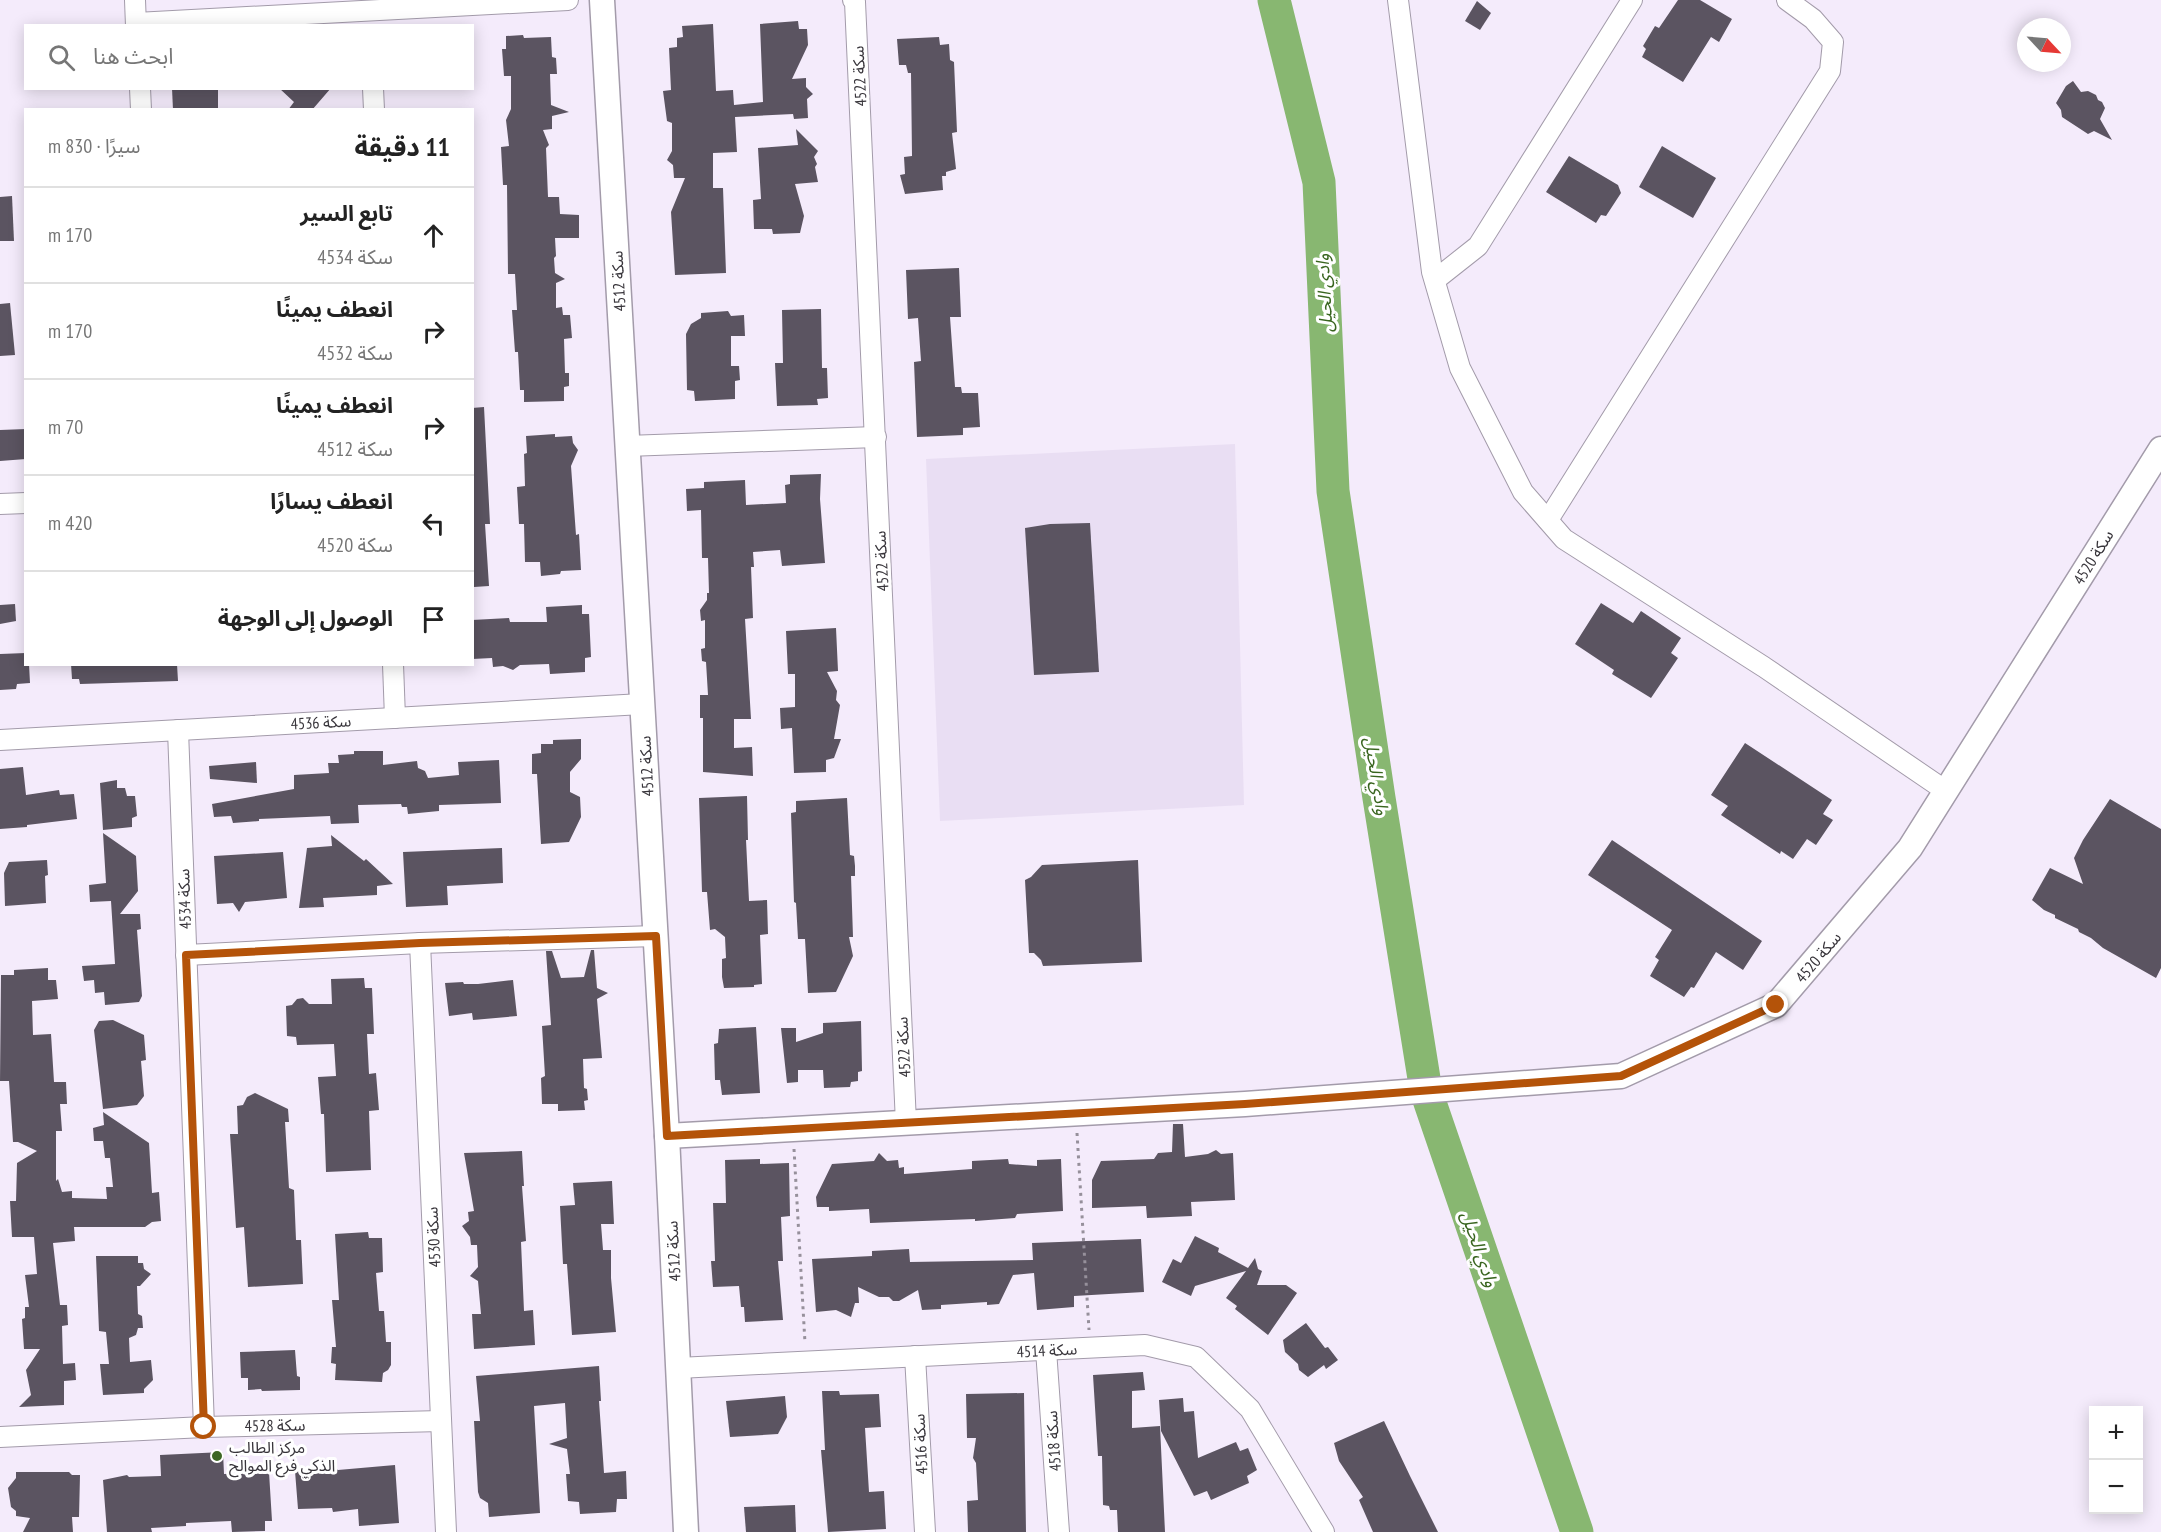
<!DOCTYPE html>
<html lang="ar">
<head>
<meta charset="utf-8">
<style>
	:root { --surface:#fff; --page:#f2f2f2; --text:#222; --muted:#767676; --line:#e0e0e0 }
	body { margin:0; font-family:"PT Sans Narrow","Noto Sans Arabic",sans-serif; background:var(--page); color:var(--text); direction:rtl }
	.controls { position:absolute; right:18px; bottom:18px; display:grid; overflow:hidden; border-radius:0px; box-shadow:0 3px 15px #0003 }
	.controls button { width:54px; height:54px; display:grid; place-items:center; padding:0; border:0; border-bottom:2px solid var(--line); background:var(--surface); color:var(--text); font:30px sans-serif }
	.compass { position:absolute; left:2017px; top:18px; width:54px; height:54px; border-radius:50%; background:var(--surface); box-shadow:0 3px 15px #0003; rotate:116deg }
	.stop { position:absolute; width:18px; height:18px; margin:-14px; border:4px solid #b45309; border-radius:50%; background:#fff }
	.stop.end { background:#b45309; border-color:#fff; box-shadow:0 2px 6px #0008 }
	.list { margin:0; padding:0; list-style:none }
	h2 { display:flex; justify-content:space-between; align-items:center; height:78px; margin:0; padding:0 24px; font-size:26px }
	h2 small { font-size:20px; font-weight:400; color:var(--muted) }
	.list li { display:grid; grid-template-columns:39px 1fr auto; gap:18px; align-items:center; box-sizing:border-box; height:96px; padding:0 24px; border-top:2px solid var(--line) }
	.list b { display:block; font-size:22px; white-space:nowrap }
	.list p { margin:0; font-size:20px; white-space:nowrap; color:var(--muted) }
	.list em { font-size:20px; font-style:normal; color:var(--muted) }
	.icon { flex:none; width:33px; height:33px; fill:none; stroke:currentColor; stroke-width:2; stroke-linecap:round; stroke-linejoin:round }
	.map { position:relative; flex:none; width:2161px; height:1532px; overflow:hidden; direction:ltr }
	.search { position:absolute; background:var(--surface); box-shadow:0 3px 15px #0003; left:24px; top:24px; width:450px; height:66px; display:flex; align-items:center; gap:15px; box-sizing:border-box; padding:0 21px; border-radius:0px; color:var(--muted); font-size:22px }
	.panel { position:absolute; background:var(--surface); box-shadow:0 3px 15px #0003; left:24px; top:108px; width:450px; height:558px; border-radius:0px; direction:rtl }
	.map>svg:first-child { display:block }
	.built { fill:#e9def3 }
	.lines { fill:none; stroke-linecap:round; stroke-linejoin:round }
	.river { stroke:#88b771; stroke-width:33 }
	.building { fill:#5b5461 }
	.minor-casing { stroke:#a39baa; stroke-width:22 }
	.tertiary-casing { stroke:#a39baa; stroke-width:27 }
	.path { stroke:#96909b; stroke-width:3; stroke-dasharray:3 4.5; stroke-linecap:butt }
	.minor { stroke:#fff; stroke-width:20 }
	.tertiary { stroke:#fff; stroke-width:24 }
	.route { stroke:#b45309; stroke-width:8 }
	.poi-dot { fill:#3d6724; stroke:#fff; stroke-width:2 }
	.labels { text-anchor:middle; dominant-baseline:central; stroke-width:6; stroke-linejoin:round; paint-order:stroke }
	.street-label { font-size:16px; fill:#37343a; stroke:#fff }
	.poi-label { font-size:16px; fill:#37343a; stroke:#fff; text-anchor:start }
	.water-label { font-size:18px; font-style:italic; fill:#39651f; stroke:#fff }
</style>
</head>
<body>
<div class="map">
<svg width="2161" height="1532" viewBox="0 0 2161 1532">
	<rect width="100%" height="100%" fill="#f4ebfb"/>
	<path class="built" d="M1235 444 1244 805 940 821 926 459Z"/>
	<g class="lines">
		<path class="river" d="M1274 0 1319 182 1333 491 1379 798 1426 1091 1577 1532"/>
	</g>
	<g class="building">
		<path d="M1678 0H1700L1732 19 1719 42 1711 37 1683 82 1642 57 1646 49 1643 46 1655 26 1659 28Z"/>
		<path d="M1477 1 1491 13 1480 30 1465 21Z"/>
		<path d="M798 21 799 29H807L808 45 792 79 806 78V87L813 94 807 99 808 118 794 119 793 114 735 117 737 152 713 153V188H723L726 273 675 275 671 212 685 178H674L673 165 667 160 672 151V123L667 121 663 91 671 90 669 48 677 47V38L683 37 682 26 713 24 716 91 733 90 734 105 763 102 760 24Z"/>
		<path d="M523 35 524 38 551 37 552 57 556 58 557 74H550L551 105 569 112 552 116V129L543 130 549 145 546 148 548 197H559L560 214 579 215V238H555L556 256 554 258 555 273 565 279 556 283V308L562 307 563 315H570L572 338 564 339 565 373H569V386L564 387V401L524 402V390H520L518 352H515L512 310H517L515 274H508L507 185H503L501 147 509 146 506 120 511 109V76H504L502 49H506V36Z"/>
		<path d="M939 37 940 45 949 44 950 60 954 62 957 132 952 133 956 169 946 172V176H942L943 190 905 194 900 175 905 174 904 157 912 156 911 73H908L906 65H899L897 39Z"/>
		<path d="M2073 81 2081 92 2088 91 2096 95 2098 100 2102 102 2105 108 2100 119 2112 140 2094 131 2088 134 2062 117 2061 110 2056 103 2066 86Z"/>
		<path d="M172 88H218V110H173Z"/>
		<path d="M279 88H331L312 110H288L294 102Z"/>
		<path d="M796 129 818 151 814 157 817 164 815 167 818 182 795 184 804 216 800 233 773 234 772 229H754L753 200 761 199 758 148 798 145Z"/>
		<path d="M1662 146 1716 178 1693 218 1639 187Z"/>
		<path d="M1569 156 1618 185 1621 193 1606 216 1601 215 1596 223 1546 192Z"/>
		<path d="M12 196 14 241H0V197Z"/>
		<path d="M959 268 961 317H950L955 387H961L962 393H978L980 427 963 428V435L917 437 914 362 921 361 918 318 908 319 906 270Z"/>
		<path d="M10 303 15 355 0 356V304Z"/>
		<path d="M821 309 822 368H827L828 398 817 399 818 405 777 406 775 363H783L782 310Z"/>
		<path d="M728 311 731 316 744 315 745 336H731V366H739L740 380 735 381V399L695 401 694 391 687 390 686 334 691 324 701 318V313Z"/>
		<path d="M484 407 490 524H485L489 586 474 587 472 408Z"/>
		<path d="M26 429V459L0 461V430Z"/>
		<path d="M555 434V437L572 436 573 443 578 450 571 466 576 535 579 534 581 570 561 571 560 574 541 576 540 562H525L524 524H519L517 487 525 486 524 454 527 453 526 436Z"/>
		<path d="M821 474 820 499 825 563 782 566 780 550 753 552 754 567H751L753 618 745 619 751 719H734V748L752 747 753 776 703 772V718H700V695H708L706 662 702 661 701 649 705 648V620L701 621 700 610 707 600V593H709L708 558H702L701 510 687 511 686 489 704 488V482L745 480 746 505 786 503 785 485 790 484V475Z"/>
		<path d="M1090 523 1099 672 1034 675 1025 528 1050 524Z"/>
		<path d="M1601 603 1633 623 1641 611 1681 638 1671 653 1678 658 1651 698 1612 674 1614 670 1575 644Z"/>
		<path d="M15 604 16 621 0 624V605Z"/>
		<path d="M582 605V614H589L591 657 585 658V672L550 674 549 664 520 665 513 670 503 666 493 667 492 658 472 659V620L509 618 510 622H547L546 607Z"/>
		<path d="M836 628 838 671 827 672 837 691 836 700 840 705 834 739H841L834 758 826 760V772L794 773 792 728 781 729 780 708 795 707V674H788L786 631Z"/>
		<path d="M26 653V664H29L30 683 17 684 16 689 0 690V654Z"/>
		<path d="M71 664H177L178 681 80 684 79 679H72Z"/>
		<path d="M581 739V759L570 772V792L580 797 581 817 569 842 541 844 537 774H532V754L541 753V744H553V740Z"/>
		<path d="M1745 743 1832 800 1823 814 1833 820 1816 845 1807 839 1793 859 1781 851 1780 854 1721 815 1728 806 1711 795Z"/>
		<path d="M354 751H383V765L417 761 418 768 425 771 428 778 459 775 458 762 499 760 501 803 439 805V811L408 814 407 807H402L401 804 358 805 359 823 331 824 330 816 259 819V821L233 823 231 816 214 817 212 804 294 789V775L329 773 328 763H339L338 755 354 754Z"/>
		<path d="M256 762 257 783 210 779 209 766Z"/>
		<path d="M23 767 26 795 59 790 60 795 74 794 77 819 27 825V827L0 829V769Z"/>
		<path d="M117 780V788H125L127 796H135L137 816 132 818V827L103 830 100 783Z"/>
		<path d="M747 796 748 840H746L749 901 767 900 768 934 760 935 762 984 754 985V987L724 988 722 977V959L726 958 725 937 715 929 710 930 707 892H702L699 798Z"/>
		<path d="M847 798 850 855 854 856 855 866V876H851L853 937H849L853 956 836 992 808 993 805 939H798L796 903 794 902 791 813 796 812V801Z"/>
		<path d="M2110 799 2161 829V968L2156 978 2103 948 2091 938 2079 932 2078 929 2055 918V915L2044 910 2032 900 2050 868 2083 884 2074 858 2083 840Z"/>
		<path d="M103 833 136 856 138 891 120 914H140L141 929 137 930 142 996 139 1002 105 1005 104 992 95 993 94 980 84 981 82 966 115 964 111 901 90 902 89 885 106 883Z"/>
		<path d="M331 835 364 861 366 859 393 884 377 886V895L323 898 324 907 299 908 307 848 332 846Z"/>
		<path d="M1612 840 1762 941 1743 970 1716 952 1694 988 1691 987 1684 997 1650 976 1659 960 1655 957 1672 930 1588 875Z"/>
		<path d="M502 848 503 883 447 886 448 905 406 907 403 852Z"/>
		<path d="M283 852 287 898 245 902 239 912 233 903 217 904 214 856Z"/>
		<path d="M47 860 48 875 45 876 46 903 5 906 4 873 9 862Z"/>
		<path d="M1138 860 1142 962 1043 966 1041 960 1034 953H1029L1025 880 1031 877 1042 865Z"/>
		<path d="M591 950H594L597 988 608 993 597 999 602 1058 583 1059 584 1088 587 1089 588 1100 584 1101 585 1110 558 1111V1104H542L541 1078 545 1076 542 1026 551 1025 546 951H552L561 978 584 977Z"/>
		<path d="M48 968V980H56L58 999 32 1001 33 1035 51 1034 54 1082H66L67 1104H60L62 1131H56V1181L58 1179 62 1192 72 1191V1198L107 1199 106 1187H113L110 1158H105L103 1141H94L93 1128 104 1125 103 1112 149 1143 152 1193 159 1192 161 1221 152 1222 145 1227H74L75 1241 53 1243 60 1305H67L68 1325 62 1326 63 1364 75 1363 76 1380 64 1381V1405L19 1407 31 1395 26 1370 40 1349H24L22 1319 25 1318V1307H29L25 1275 37 1274 34 1237H12L10 1201H16L17 1163 37 1151 18 1142H13L9 1081H0L1 975H14V970Z"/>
		<path d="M364 978 365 988H372L374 1034H367L369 1074 376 1073 379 1110 369 1111 371 1170 326 1172 324 1114H321L318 1077 336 1076 334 1044 297 1045 296 1037 287 1036 286 1006 292 1005 297 999 303 998 309 1004H332L331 979Z"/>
		<path d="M513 980 517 1016 473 1020 472 1013 449 1016 445 983 463 982 464 984H478Z"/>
		<path d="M113 1020 144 1035 146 1060 141 1061 144 1096 137 1105 103 1109 94 1030 99 1021Z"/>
		<path d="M861 1021 862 1071 858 1072V1081L851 1082 850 1087 824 1088 823 1070H798V1082L787 1083 781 1028H796V1042L823 1033V1023Z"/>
		<path d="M756 1027 760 1093 722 1095 720 1080H715L714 1044 718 1043 719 1029Z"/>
		<path d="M255 1093 288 1109 289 1122H285L289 1188 294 1190 296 1240H301L303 1284 248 1287 244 1227 236 1228 230 1134H238L237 1106 243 1105 247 1097Z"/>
		<path d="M1173 1124H1183L1185 1157 1208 1154 1216 1150 1221 1154 1233 1153 1235 1200 1191 1202 1192 1216 1147 1218 1146 1206 1092 1208V1180L1101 1161 1154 1159 1158 1153 1172 1152Z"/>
		<path d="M522 1151 524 1186H522L526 1241 521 1242 524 1311 533 1310 535 1345 474 1349 472 1314H481L478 1281 470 1276 478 1267 477 1245H471L470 1237 462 1226 469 1221 468 1212 474 1211 464 1153Z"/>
		<path d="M879 1153 887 1161 898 1160 899 1168 904 1167V1174L972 1169V1161L1008 1159 1009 1164 1037 1166V1160L1061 1159 1063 1211 1017 1214 1015 1218 975 1221V1219L870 1223 869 1209 829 1211V1207H817L816 1197 832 1164 874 1161Z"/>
		<path d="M760 1159V1164L789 1163 790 1216 781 1217 783 1261H778L783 1320 745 1322 744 1307H741L739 1286 713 1287 711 1261H715L713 1203H726L725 1160Z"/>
		<path d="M612 1181 614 1224H601L603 1250H611V1278L616 1332 572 1335 567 1264H563L560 1206 575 1205 573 1183Z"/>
		<path d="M368 1232 369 1238H382L383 1272 376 1273 379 1311H384L386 1342H391V1365L388 1370 383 1373 382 1382 335 1380 336 1364 331 1363 332 1347H336L332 1300H339L335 1234Z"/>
		<path d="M1195 1236 1219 1248 1218 1252 1248 1268 1255 1258 1258 1269 1262 1271 1257 1285H1286L1297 1293 1268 1335 1235 1309 1237 1306 1226 1298 1246 1271 1195 1286 1191 1296 1162 1282 1173 1259 1181 1263Z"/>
		<path d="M1141 1239 1144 1292 1074 1296V1307L1037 1310 1034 1273 1013 1275 999 1304 987 1305V1302L941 1305V1309L922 1310 918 1290 899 1301H893L889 1297H879L858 1287 859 1303H855L851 1317 836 1310 816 1312 812 1259 872 1256V1251L909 1249 910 1262 1033 1260 1032 1243Z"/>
		<path d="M96 1256H138V1263H143L144 1269 151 1274 140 1286H137L138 1314 142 1316 143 1328H138L136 1335 129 1338 130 1362 151 1360 153 1380 144 1389V1393L103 1395 100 1364H109L106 1332 99 1331Z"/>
		<path d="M1306 1323 1325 1348 1328 1347 1338 1360 1326 1369 1324 1365 1308 1377 1299 1370 1298 1364 1285 1352 1283 1340Z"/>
		<path d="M295 1350 297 1376 300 1377V1390L262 1391 261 1389 248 1390V1378H241L240 1352Z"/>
		<path d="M599 1366 601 1401H599L604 1473 626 1471 627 1499H617L616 1512 580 1514 579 1502 568 1501 566 1474H570L567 1449 549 1444 567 1438 565 1403 534 1406 540 1513 489 1517 488 1503 480 1498 478 1492 474 1421H480L476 1376Z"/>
		<path d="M1143 1372 1145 1390 1132 1391V1428L1160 1426 1165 1532H1118L1117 1510H1110L1109 1506 1103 1505 1102 1456H1098L1093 1375Z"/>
		<path d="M822 1391H839L840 1395 879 1394 881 1427 865 1428 869 1492 884 1491 886 1529 828 1532 821 1450H825Z"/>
		<path d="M1024 1393 1026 1532H968L967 1501 978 1500 976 1463 973 1458 976 1438H967L966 1394Z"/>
		<path d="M785 1396 787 1417 778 1434 730 1437 726 1401Z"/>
		<path d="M1183 1398 1184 1412 1194 1411 1198 1458 1236 1442 1240 1451 1248 1448 1257 1470 1247 1476 1249 1483 1211 1500 1207 1491 1194 1496 1161 1431 1159 1400Z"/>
		<path d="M1384 1421 1410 1476 1438 1532H1373L1359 1500 1363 1497 1339 1461 1334 1443Z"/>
		<path d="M223 1452 224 1474 269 1472 272 1521H265V1531L232 1532 231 1521 186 1523V1526L151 1528 152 1532H107L103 1480 127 1475 129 1477 161 1476 160 1455Z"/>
		<path d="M330 1465 338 1470 395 1465 399 1523 359 1526 358 1509 333 1512 332 1508 298 1509 295 1471Z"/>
		<path d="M16 1472H69L72 1475H80L79 1517H72L73 1532H23L30 1518 16 1516V1511L11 1507 8 1488 16 1478Z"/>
		<path d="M795 1505 796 1532H746L744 1507Z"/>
	</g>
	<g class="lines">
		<defs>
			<g id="minor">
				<path d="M135 0 136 26"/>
				<path d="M853 0 855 2 906 1123"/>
				<path d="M1398 0 1432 272 1460 368 1523 492 1564 539 1764 667 1946 791"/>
				<path d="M136 23 568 0"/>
				<path d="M140 88 141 110"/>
				<path d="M373 88 374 110"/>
				<path d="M1435 280 1478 246 1632 0"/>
				<path d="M627 446 876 437"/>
				<path d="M0 504 26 503"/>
				<path d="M1548 520 1830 71 1833 42 1813 19 1787 0"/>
				<path d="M393 664 395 718"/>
				<path d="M178 730 204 1427"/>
				<path d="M0 740 642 704"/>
				<path d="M420 943 446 1532"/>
				<path d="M186 955 420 943 656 936"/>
				<path d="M1046 1350 1059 1532"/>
				<path d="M915 1356 925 1532"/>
				<path d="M678 1368 1145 1345 1196 1357 1250 1409 1324 1532"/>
				<path d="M0 1437 204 1427 441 1421"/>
			</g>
			<g id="tertiary">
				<path d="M602 0 667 1136 686 1532"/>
				<path d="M667 1136 1245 1104 1621 1076 1776 1005 1910 848 2161 449"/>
			</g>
		</defs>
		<use href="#minor" class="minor-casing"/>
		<use href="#tertiary" class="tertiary-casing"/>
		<g class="path">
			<path d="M1077 1133 1089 1330"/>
			<path d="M794 1149 805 1343"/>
		</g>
		<use href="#minor" class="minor"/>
		<use href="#tertiary" class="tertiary"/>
	</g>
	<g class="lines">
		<path class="route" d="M204 1427 186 955 420 943 656 936 667 1136 1245 1104 1621 1076 1776 1005"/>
	</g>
	<circle class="poi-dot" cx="217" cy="1456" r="6"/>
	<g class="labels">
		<g class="street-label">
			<text transform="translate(859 76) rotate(-93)">سكة 4522</text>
			<text transform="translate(618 281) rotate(-93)">سكة 4512</text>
			<text transform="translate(2093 557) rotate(-58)">سكة 4520</text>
			<text transform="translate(881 561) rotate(-93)">سكة 4522</text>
			<text transform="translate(321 722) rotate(-3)">سكة 4536</text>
			<text transform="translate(646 766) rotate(-93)">سكة 4512</text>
			<text transform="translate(184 899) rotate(-92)">سكة 4534</text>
			<text transform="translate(1818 957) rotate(-50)">سكة 4520</text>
			<text transform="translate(903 1047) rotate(-93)">سكة 4522</text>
			<text transform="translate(433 1237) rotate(-93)">سكة 4530</text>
			<text transform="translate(673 1251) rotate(-93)">سكة 4512</text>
			<text transform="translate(1047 1350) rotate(-3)">سكة 4514</text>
			<text transform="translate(275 1425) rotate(-1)">سكة 4528</text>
			<text transform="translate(1053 1441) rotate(-94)">سكة 4518</text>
			<text transform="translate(920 1444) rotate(-93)">سكة 4516</text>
		</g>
		<g class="poi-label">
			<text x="229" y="1447">مركز الطالب<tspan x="229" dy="18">الذكي فرع الموالح</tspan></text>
		</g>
		<g class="water-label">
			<text transform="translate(1324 293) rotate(-93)">وادي الحيل</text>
			<text transform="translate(1377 776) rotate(81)">وادي الحيل</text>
			<text transform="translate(1480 1249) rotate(71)">وادي الحيل</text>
		</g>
	</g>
</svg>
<div class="controls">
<button>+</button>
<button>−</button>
</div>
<svg class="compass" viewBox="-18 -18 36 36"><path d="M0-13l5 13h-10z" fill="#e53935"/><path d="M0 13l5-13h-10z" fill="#767676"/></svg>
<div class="stop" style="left:204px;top:1427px"></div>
<div class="stop end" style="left:1776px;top:1005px"></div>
<div class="search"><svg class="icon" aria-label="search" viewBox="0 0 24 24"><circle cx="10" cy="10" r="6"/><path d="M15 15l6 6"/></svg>ابحث هنا</div>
<section class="panel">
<h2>11 دقيقة<small>سيرًا · 830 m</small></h2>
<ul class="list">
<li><svg class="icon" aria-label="ahead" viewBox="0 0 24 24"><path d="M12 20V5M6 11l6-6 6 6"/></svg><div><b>تابع السير</b><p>سكة 4534</p></div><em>170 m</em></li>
<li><svg class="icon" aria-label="right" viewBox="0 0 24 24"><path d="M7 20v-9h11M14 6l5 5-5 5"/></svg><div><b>انعطف يمينًا</b><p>سكة 4532</p></div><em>170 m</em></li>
<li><svg class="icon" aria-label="right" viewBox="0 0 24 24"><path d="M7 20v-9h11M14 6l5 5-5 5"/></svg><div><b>انعطف يمينًا</b><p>سكة 4512</p></div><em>70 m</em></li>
<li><svg class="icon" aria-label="left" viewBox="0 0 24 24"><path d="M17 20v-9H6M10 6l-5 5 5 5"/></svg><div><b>انعطف يسارًا</b><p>سكة 4520</p></div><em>420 m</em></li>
<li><svg class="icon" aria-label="arrive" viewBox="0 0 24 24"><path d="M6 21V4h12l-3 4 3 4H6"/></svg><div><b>الوصول إلى الوجهة</b></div></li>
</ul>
</section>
</div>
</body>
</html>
